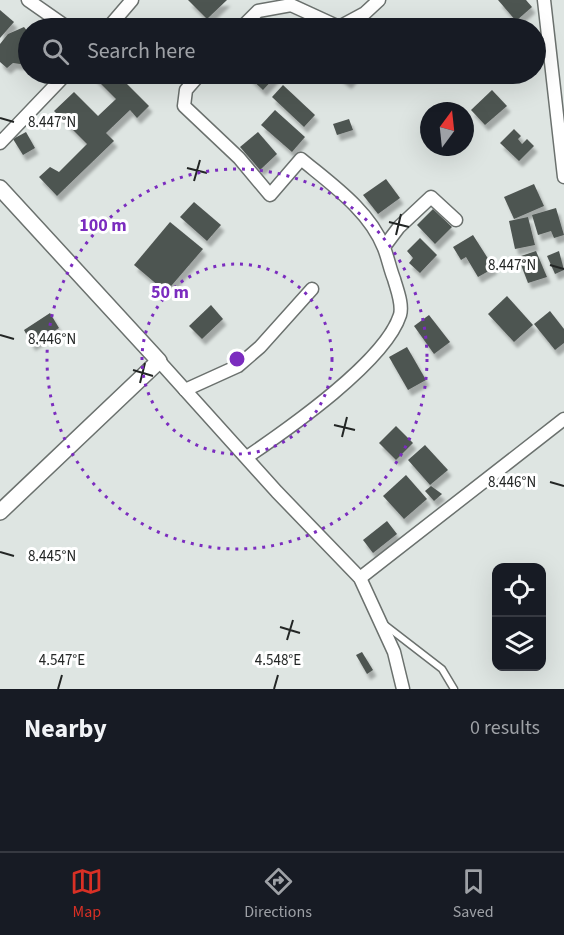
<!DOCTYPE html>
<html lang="en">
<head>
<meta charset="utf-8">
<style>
	:root { --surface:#171b24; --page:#242831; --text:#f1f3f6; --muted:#9ea1a6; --line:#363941; --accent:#d93025 }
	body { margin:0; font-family:"Source Sans 3",sans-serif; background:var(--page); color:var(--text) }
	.controls { position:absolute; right:18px; bottom:18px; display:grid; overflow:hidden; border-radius:12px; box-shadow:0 6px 24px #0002 }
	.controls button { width:54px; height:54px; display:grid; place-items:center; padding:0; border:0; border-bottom:2px solid var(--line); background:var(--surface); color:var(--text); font:30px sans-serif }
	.compass { position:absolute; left:420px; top:102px; width:54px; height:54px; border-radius:50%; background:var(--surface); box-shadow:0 6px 24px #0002; rotate:15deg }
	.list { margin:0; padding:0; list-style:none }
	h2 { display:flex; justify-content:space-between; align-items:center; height:78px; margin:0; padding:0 24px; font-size:26px }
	h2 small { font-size:20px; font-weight:400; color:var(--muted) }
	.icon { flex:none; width:33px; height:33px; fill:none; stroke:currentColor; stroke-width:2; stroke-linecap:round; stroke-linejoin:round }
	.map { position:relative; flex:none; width:564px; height:689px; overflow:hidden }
	.search { position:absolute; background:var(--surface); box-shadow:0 6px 24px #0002; left:18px; right:18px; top:18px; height:66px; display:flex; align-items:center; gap:15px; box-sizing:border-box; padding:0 21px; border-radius:33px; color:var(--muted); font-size:22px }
	.sheet { height:162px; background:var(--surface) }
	nav { display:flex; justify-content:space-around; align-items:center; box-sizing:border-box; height:84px; border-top:2px solid var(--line); background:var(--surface); font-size:16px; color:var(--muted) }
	nav a { display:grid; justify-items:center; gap:3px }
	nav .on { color:var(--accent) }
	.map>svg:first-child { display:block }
	.building { fill:#4e5451; filter:url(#shadow) }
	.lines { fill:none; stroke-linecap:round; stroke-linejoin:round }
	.service-casing { stroke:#6b716e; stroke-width:9 }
	.minor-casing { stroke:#6b716e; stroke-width:15 }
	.tertiary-casing { stroke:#6b716e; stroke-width:18 }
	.service { stroke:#fff; stroke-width:6 }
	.minor { stroke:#fff; stroke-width:12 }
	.tertiary { stroke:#fff; stroke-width:15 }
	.ticks { fill:none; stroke:#232625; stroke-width:2 }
	.ring { fill:none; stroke:#7b2cbf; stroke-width:3; stroke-dasharray:3 6 }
	.ticks-label { font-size:15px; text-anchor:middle; fill:#232625; stroke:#fff; stroke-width:6; stroke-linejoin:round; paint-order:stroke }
	.centre { fill:#7b2cbf; stroke:#fff; stroke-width:3 }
	.ring-label { font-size:18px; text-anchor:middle; font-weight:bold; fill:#7b2cbf; stroke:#fff; stroke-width:6; stroke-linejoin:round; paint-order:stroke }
</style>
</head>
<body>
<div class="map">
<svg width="564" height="689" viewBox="0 0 564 689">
	<defs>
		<filter id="shadow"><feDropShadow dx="3.5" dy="6" stdDeviation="1.5" flood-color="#0004"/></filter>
	</defs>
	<rect width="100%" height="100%" fill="#dee5e2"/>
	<g class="building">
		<path d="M188 0H227L207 19Z"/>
		<path d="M498 0H526L532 7 516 21Z"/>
		<path d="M0 10 14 22 0 38Z"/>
		<path d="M24 27 28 32V60L20 64 13 63 7 68 0 62V44L8 34Z"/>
		<path d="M91 74H117L149 106 137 118 130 110 106 133 114 141 57 196 39 177 50 167 59 172 87 144 54 111 74 92 98 116 116 99Z"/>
		<path d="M250 74H275L277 75 263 90 248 76Z"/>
		<path d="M336 74H356L348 83Z"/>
		<path d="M283 85 315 115 304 127 272 97Z"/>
		<path d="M492 90 507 106 485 125 471 110Z"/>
		<path d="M275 110 305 137 292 152 261 125Z"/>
		<path d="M349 119 353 130 337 135 333 124Z"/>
		<path d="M514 129 521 136 518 139 522 144 527 139 534 146 519 161 500 143Z"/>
		<path d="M26 132 35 148 23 155 13 139Z"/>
		<path d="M258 132 277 154 260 170 240 147Z"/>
		<path d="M386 179 400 198 378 214 363 195Z"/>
		<path d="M534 184 544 206 514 219 504 197Z"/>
		<path d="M194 202 221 225 207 241 180 217Z"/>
		<path d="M556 208 564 235 554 238 551 231 538 235 532 215Z"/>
		<path d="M433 209 452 227 435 244 417 225Z"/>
		<path d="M528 217 535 245 515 249 509 221Z"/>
		<path d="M170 222 203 249 166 292 134 265Z"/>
		<path d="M473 235 494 268 478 277 466 257 461 260 453 247Z"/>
		<path d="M420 238 437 255 420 273 409 263 413 258 407 251Z"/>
		<path d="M536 251 547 277 528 283 518 257Z"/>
		<path d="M559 251 564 270 555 274 547 256Z"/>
		<path d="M507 296 533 325 514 342 488 314Z"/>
		<path d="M211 305 223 319 202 339 189 326Z"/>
		<path d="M550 311 564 329V343L555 350 534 324Z"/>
		<path d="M50 313 59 328 32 345 24 330Z"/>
		<path d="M429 315 450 342 434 354 414 326Z"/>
		<path d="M407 347 426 380 408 390 389 357Z"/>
		<path d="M396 426 413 443 396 460 379 443Z"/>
		<path d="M425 445 448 470 430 485 408 460Z"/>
		<path d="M406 475 427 499 404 519 383 496Z"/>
		<path d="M431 486 442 494 434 501 425 491Z"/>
		<path d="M387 521 397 534 373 553 363 540Z"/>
		<path d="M362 652 373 670 367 674 356 655Z"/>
	</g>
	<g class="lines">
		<defs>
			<path id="service" d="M385 625 442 669 454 689"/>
			<g id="minor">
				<path d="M28 0 68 28"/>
				<path d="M544 0 564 177"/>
				<path d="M108 28 132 0"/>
				<path d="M241 28 258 11 291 5 339 27 365 13 379 0"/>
				<path d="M200 74 186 90 184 106 239 158 270 195 301 159C331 184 369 210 384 248 388 258 390 269 394 279 397 290 403 304 400 315 385 362 288 429 247 457"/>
				<path d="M0 143 66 74"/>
				<path d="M384 247 399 227 431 197 456 220"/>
				<path d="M159 361 277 492 360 578 394 652 403 689"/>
				<path d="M185 390 238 366 260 347 312 289"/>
				<path d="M360 578 564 419"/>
			</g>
			<path id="tertiary" d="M0 188 159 361 0 512"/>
		</defs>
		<use href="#service" class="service-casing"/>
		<use href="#minor" class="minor-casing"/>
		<use href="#tertiary" class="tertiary-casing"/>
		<use href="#service" class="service"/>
		<use href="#minor" class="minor"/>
		<use href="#tertiary" class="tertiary"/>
	</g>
	<path class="ticks" d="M0 118 14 122M187 168 207 173M194 181 200 160M389 222 409 227M396 235 401 214M550 265 564 269M0 335 14 339M133 370 153 376M140 383 145 363M334 425 355 430M342 437 347 417M550 482 564 486M0 552 14 556M280 627 300 633M287 640 293 620M58 689 62 675M274 689 278 675"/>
	<g class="ring">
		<circle cx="237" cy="359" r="95"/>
		<circle cx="237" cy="359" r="190"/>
	</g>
	<g class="ticks-label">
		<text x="52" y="127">8.447°N</text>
		<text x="512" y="270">8.447°N</text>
		<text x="52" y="344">8.446°N</text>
		<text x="512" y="487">8.446°N</text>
		<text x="52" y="561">8.445°N</text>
		<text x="62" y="665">4.547°E</text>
		<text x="278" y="665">4.548°E</text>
	</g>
	<circle cx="237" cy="359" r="9" class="centre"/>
	<g class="ring-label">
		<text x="103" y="231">100 m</text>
		<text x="170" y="298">50 m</text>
	</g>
</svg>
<div class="controls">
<button><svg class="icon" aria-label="locate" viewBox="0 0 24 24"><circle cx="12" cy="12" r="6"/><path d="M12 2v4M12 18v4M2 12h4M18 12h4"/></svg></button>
<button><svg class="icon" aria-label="layers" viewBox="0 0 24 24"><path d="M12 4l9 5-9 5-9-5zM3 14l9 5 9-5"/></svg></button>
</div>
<svg class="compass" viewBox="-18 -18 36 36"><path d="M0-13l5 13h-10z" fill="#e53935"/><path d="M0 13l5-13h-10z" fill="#9ea1a6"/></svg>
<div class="search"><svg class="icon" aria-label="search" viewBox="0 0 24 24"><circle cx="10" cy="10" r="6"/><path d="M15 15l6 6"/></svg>Search here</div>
</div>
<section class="sheet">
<h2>Nearby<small>0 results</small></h2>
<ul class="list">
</ul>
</section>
<nav>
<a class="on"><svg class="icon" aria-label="map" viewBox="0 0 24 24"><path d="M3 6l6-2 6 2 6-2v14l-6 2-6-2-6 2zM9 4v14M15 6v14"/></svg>Map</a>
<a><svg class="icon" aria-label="directions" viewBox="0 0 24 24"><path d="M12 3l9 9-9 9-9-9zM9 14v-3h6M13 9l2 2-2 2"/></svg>Directions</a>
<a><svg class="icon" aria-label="saved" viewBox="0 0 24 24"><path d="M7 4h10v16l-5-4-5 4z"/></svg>Saved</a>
</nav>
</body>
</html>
